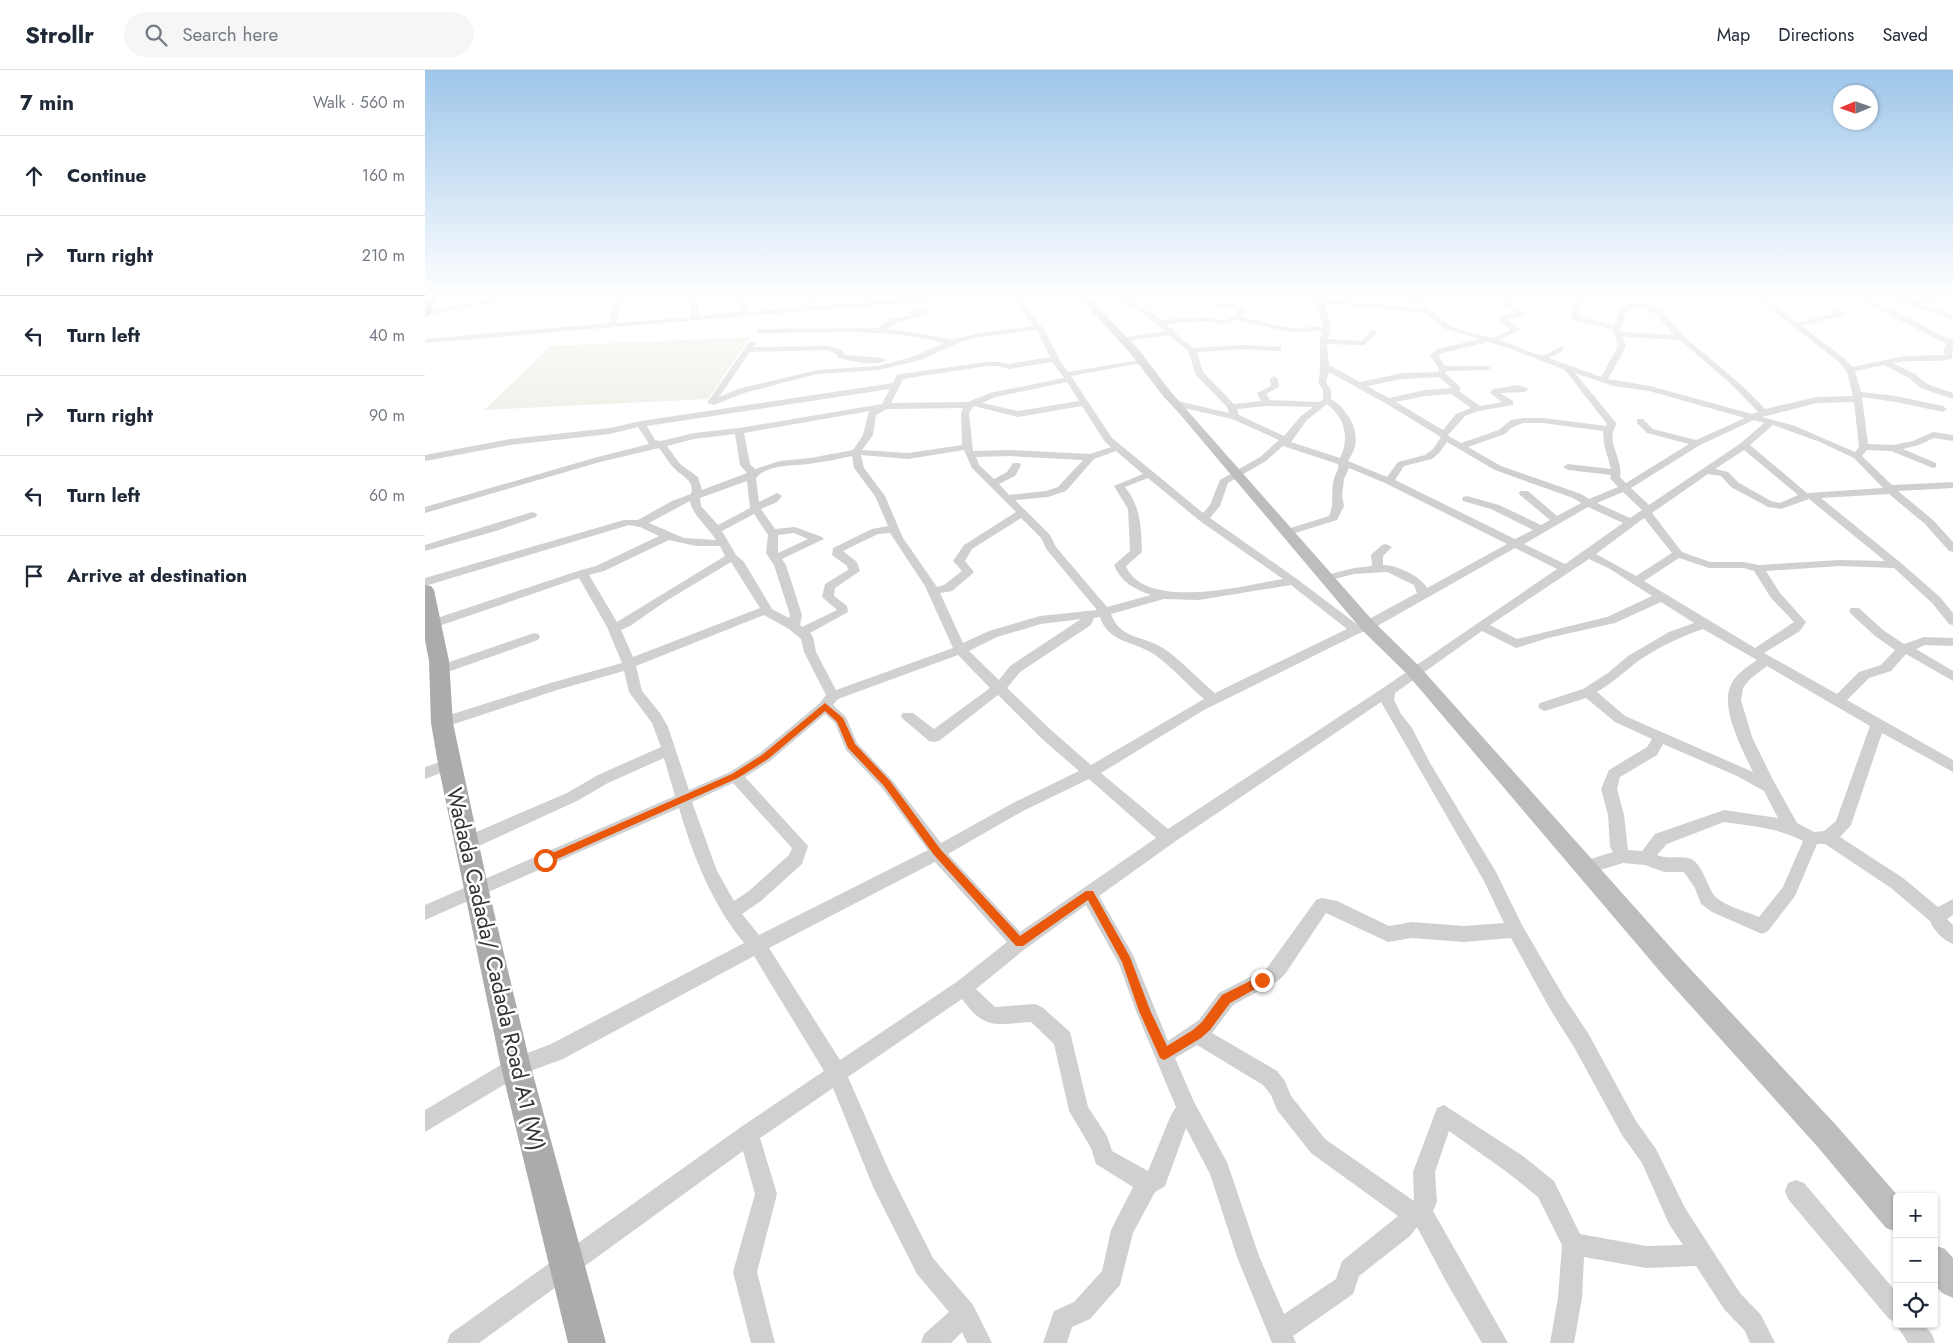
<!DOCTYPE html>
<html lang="en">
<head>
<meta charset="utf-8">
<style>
	:root { --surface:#fff; --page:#f6f6f7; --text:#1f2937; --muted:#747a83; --line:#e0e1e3 }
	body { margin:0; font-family:Jost,sans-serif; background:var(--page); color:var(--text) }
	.controls { position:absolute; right:15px; bottom:15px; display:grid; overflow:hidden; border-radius:5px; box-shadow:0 1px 4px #0004 }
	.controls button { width:45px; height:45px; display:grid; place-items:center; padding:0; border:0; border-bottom:1px solid var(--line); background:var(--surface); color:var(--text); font:25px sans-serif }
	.compass { position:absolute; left:1408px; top:15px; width:45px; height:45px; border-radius:50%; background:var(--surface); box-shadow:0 1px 4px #0004; rotate:268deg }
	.stop { position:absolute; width:15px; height:15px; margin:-11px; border:4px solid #ea580c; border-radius:50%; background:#fff }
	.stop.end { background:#ea580c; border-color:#fff; box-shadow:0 1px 5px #0008 }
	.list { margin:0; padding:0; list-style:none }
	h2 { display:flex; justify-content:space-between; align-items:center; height:65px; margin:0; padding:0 20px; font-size:21px }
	h2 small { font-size:16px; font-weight:400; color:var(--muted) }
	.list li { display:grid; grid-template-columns:32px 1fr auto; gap:15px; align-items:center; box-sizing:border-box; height:80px; padding:0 20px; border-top:1px solid var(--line) }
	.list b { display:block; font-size:19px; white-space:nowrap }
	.list em { font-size:16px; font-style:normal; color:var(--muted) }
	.icon { flex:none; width:28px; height:28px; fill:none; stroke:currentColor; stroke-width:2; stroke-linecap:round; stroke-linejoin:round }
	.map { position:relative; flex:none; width:1528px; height:1273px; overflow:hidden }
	header { display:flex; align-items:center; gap:30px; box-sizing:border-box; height:70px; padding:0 25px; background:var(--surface); border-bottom:1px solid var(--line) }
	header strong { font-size:24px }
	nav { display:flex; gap:28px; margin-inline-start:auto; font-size:18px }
	.search { width:350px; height:45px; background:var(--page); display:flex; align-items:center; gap:12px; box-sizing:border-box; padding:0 18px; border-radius:28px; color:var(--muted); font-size:19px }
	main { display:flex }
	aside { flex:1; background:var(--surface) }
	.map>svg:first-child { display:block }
	.green { fill:#e6ecdf }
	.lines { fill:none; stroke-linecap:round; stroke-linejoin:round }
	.street { fill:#d0d0d0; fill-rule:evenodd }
	.secondary { fill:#bdbdbd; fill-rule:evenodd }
	.primary { fill:#ababab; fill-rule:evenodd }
	.route { fill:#ea580c }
	.labels { text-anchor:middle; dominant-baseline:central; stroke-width:5; stroke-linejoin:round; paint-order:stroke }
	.near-street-label { font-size:22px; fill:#333; stroke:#fff }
</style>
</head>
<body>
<header>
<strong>Strollr</strong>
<div class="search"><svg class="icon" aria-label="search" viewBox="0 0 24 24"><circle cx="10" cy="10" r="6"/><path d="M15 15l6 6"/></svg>Search here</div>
<nav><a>Map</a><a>Directions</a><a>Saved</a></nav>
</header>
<main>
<aside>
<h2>7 min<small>Walk · 560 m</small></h2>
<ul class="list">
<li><svg class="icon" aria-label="ahead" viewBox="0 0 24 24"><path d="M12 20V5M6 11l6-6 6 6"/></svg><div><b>Continue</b></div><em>160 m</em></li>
<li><svg class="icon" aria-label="right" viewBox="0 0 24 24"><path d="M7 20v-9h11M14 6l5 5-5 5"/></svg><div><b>Turn right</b></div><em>210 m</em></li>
<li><svg class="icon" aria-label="left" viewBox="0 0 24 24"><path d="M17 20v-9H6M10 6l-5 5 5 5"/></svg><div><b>Turn left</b></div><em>40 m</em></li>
<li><svg class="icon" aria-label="right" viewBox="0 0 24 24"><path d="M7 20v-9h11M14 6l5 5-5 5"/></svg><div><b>Turn right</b></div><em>90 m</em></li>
<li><svg class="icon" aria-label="left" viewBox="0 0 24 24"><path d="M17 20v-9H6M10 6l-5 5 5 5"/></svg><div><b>Turn left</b></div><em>60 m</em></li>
<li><svg class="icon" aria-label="arrive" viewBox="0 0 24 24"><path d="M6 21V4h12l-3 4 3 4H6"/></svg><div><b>Arrive at destination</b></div></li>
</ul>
</aside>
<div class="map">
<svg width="1528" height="1273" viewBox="0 0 1528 1273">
	<rect width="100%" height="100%" fill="#fff"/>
	<path class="green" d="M325 267 283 329 59 340 126 276Z"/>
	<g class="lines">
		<g class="street">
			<path d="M100 224H116L0 245V241Z"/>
			<path d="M190 224H197L191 253 265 247 266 224H273V246L314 242V224H322V242L379 237 386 224H393L387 236 535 224H564L561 226 0 273V269L184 253Z"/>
			<path d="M584 224H591L620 261 635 291 643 302 720 289V293H717L646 306 687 368 778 443 785 435 795 410 835 387 854 370 807 349 750 336 749 334 753 331 804 343 802 337 771 305 763 281 744 265 695 272 694 270 698 268 740 261 730 252 688 224H696L737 250 779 247 800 250 809 246 813 239 811 238 789 236 788 234 792 232 820 236 821 242 817 247 864 258 898 257 892 232 844 229 842 228V226L891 228V224H898L899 229 999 239 988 231 974 224C1001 224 1004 243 1025 255 1037 262 1054 264 1067 268L1086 260 1073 250V246L1092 244 1080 236 1075 224H1082L1086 233 1103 245 1082 249 1095 260 1074 270C1086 273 1106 284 1116 285 1125 286 1130 276 1138 277V281L1124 288 1176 307 1193 276 1188 259 1147 250 1146 237 1153 232 1146 224H1153L1161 232 1154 238V247L1189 255 1194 240C1202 236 1210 230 1219 232 1237 237 1247 255 1260 267 1287 291 1316 312 1340 339L1392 327 1428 326 1422 302 1414 292 1351 243 1324 224C1342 224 1359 242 1373 253L1410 243 1409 239H1415L1420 245 1419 247 1401 249 1377 256 1419 288 1427 297 1480 286 1520 285 1518 279 1522 274 1422 224H1431L1486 248 1515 265 1528 270 1527 289C1507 293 1488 289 1468 293L1490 304 1502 314 1528 323V329L1496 318 1484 308 1459 295 1430 301 1436 322 1471 326 1518 336 1522 339 1518 342 1471 332 1437 327 1443 374 1468 375 1488 371 1508 362 1528 365V371L1509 368 1494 375 1478 379 1511 393V397L1508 398 1466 381 1442 380 1437 386 1467 415 1528 412V418L1473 421 1508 450 1528 472V482L1524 481 1500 454 1464 424 1396 428 1476 493 1515 527 1528 543V555L1524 554 1507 533 1469 498 1415 496 1341 501 1355 523 1381 552 1375 561 1339 583 1412 624 1434 602 1456 595 1470 580 1450 566 1426 544 1424 541 1426 538H1434L1458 560 1479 574 1499 567 1528 568V576L1500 575 1491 579 1528 601V611L1481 584 1466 601 1444 608 1422 630 1528 690V702L1457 663 1426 755 1415 767 1478 808 1513 837 1528 829V845L1522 849 1528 855V874C1518 870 1509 861 1505 851L1466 818 1400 774H1392L1370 826 1343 861 1337 864 1287 842 1276 834 1270 818 1259 802H1239L1220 795 1198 793 1162 804 1156 802 1154 797 1156 792 1188 782 1185 777 1183 745 1176 719 1184 700 1222 677 1227 669 1190 652 1161 628 1120 641 1115 639 1113 636 1115 633 1158 619 1183 603 1203 586 1244 562 1269 553 1236 532 1190 553 1123 568 1091 578 1057 561 970 623 969 630 976 644 987 658 1005 693 1071 802 1097 855 1139 927 1163 963 1211 1051 1231 1079 1260 1138 1315 1223 1336 1245 1350 1273H1325L1320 1261 1299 1239 1271 1196 1221 1198 1159 1187 1157 1228 1149 1273H1125L1133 1228 1137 1175 1113 1127 1082 1102 1024 1061 1010 1102 1012 1132 1008 1141 1083 1273H1057L1023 1215 992 1157 985 1166 934 1206 928 1224 868 1266 871 1273H847L812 1187 785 1104 761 1058 740 1116 730 1122 708 1163 695 1215 665 1249 647 1257 642 1273H618L629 1241 649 1232 677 1201 686 1160 708 1117 671 1094 666 1078 644 1041 629 974 606 952C572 954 560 961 537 929L423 1007 465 1103 508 1188 548 1235 567 1273H542L537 1262 526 1273H496L499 1264 524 1242 492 1204 449 1119 408 1018 335 1068 352 1124 332 1202 350 1273H326L308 1202 330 1124 318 1081 54 1273H22L25 1264 316 1057 399 1001 329 886 138 989 97 1004 0 1062V1040L84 990 126 974 319 873C287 834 268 786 254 738L0 850V835L250 726 239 688 183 713 152 731 47 779 41 780 35 779 33 774 35 769 142 723 173 705 236 677 227 653 204 622 199 601 132 620 17 658 12 657 10 653 12 649 122 614 197 593 182 557 154 508 11 557 7 558 1 554 3 551 153 501 171 496 234 466 215 457 204 455 0 516V508L199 450H213L247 431 266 424C270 410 257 407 249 398 243 392 239 384 234 378L175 392 0 443V437L169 388 224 374 213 357 185 364 85 375 0 391V385L85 369 185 358 216 351 468 313 472 305 475 304 562 292H575L584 294 625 287 612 260 555 267 535 272 496 290 453 300 392 304 319 323 289 335 282 333 324 272H330L331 274 328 277 403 276 417 280 419 284C431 288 454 285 462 290 452 297 425 291 413 288L411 284 402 280 325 282 294 327 313 319 392 300 453 296 490 286 519 273C459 257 396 263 335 263H332V259L452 258 465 249 485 245 486 241 502 239 506 241 505 243 471 253 461 259 504 265 526 270 555 263 608 256ZM900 233 998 243 1003 245 1020 259 1055 269 1012 279 1005 285 1014 299 1013 302 977 303 935 312 904 295 902 274 939 275 953 262 946 260 937 271 903 269 906 259ZM1216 236 1231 245 1250 265 1196 262 1195 258 1199 253 1200 243ZM812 250 864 262 897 261C892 278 898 295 893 312L898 320V329L895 332 845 330 841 324 854 317 853 309 849 306 845 309 846 316 832 323 836 331 809 334 778 302 772 282 818 279 853 281H856V277L818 275 769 278 758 270 741 254 779 251 800 254ZM1198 267 1255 270 1306 314 1333 342 1327 344 1225 316 1183 309 1201 276ZM1063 272 1086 279 1140 300 1182 354 1181 356 1118 348H1098L1086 350 1074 360 1036 373 1024 366 1023 365 1040 346 1053 341 1088 335V331L1075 323 1100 322 1104 319 1093 315 1068 319 1065 323 1077 332 1055 336 1034 321 1036 318 1020 303 1021 301 1062 300 1066 298 1062 296H1020L1013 286 1018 283ZM627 292 639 308 565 323 543 332 466 333 478 309 562 296H574L584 299ZM904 302 960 333 1016 367 1008 379 1000 385 973 392 962 407 923 391C926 386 929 381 930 376 934 358 921 338 906 329V320L901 312ZM1150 303 1188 316 1224 321 1320 348 1271 370 1228 359 1218 349H1212V353L1222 363 1264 374 1201 413 1195 407C1199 389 1179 371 1192 354ZM1014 307 1027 318 1000 320 964 328 942 316 977 309ZM642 312 654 331 593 341 557 333 571 327ZM465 319 457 334 314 358 269 363 236 371 230 370 222 356ZM1026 324 1046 338 1031 344 1018 360 971 332 1000 326ZM1429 332 1434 377 1430 382 1370 356 1337 347 1392 333ZM902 334C920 348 925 368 915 388L866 372 882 350ZM549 336 593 347 657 336 680 372 686 377 665 384 584 380 548 381 544 343ZM842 336 888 337 876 346 859 366 814 345 812 339ZM538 338 536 343 537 375 483 383 437 380 448 365 451 345 462 339ZM445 341 443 344 438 365 428 380 385 388 355 391 330 399 325 394 319 363ZM1329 350 1339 353 1316 373 1224 435 1206 418 1275 375ZM1098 353H1118L1178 361 1179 374 1186 399 1143 394 1138 397 1143 400 1186 405 1185 408 1193 417 1164 429 1156 424 1076 396 1043 377 1080 364 1086 358ZM1348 355 1395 372 1429 388 1458 418 1382 423 1325 375ZM310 364 315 395 322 403 277 420 273 407 255 394 242 376 269 369ZM1022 372 1070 400 1148 428 1156 433 1132 446 1103 421H1095L1094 423 1095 425 1125 450 1116 455 1074 435 1042 426 1038 427 1037 429 1038 431 1066 439 1108 460 1090 469 970 410 979 396 1007 389 1014 383ZM858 376 913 394C914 400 910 404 909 409 905 423 910 433 904 446L859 460 858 462 859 464H867L912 450 919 436 917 425 919 409 924 398 960 413 1082 474 1002 518C997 507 970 494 958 495V486L967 477 961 474 957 475 946 485 947 496 929 498 898 506 896 508 902 511 929 504 962 502 989 515 992 523 933 555 872 509 785 448 795 436 803 413 841 391ZM539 380 547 398 591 442 539 475 528 491 537 501 519 515 512 517 478 468 460 426 439 398 436 385 483 389ZM1319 380 1373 425 1355 433 1346 431 1314 413 1303 402 1290 399ZM691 381 718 404 689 416 703 439 705 481 689 495C696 512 709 519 726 525L682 537 631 477 625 465 590 430 623 427 641 421 669 389ZM427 386 429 398 450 426 463 456 447 459 408 478 407 485 422 496 423 500 400 514 397 527 412 540 377 557 375 555 377 545 361 495 357 489 399 469 397 467 370 457 350 459 336 439 352 432 357 426 352 423 334 432 331 408C343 394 367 396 384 394 398 392 413 389 427 386ZM584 386 658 390 633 417 621 421 584 425 574 414 590 406 596 395 594 393H588L582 402 569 409 554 395 551 387ZM1283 404 1296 406 1306 417 1343 437 1356 439 1384 429 1460 491 1415 490 1333 495 1319 492H1285L1257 482 1227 443ZM723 408 775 451 858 509C821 515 720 542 701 496L717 482C716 457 716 437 700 417ZM322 411 325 438 293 455 276 436 275 428ZM1198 422 1217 440 1205 448 1172 433ZM265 431C267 445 284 458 291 470L259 468 224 453ZM1163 437 1198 453 1140 494 1099 474ZM329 444 343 465 341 483 349 495 365 545 364 548 347 539 319 492 311 485 297 461ZM596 448 616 468 622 480 672 540 615 546 564 561 538 573 515 523 527 521 547 504 549 502 540 491 547 479ZM1219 448 1247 483 1211 506 1171 484ZM369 463 383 469 353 483V465ZM465 463 500 516 528 578 411 620 391 582 388 567 385 563 423 542 422 536 409 526 410 518 435 501 432 492 418 481 453 464ZM244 470 271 476H295L300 486 192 552 164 505 179 501ZM1090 478 1132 499 958 618 743 759 676 703 779 640 935 563 947 559ZM1254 488 1284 498H1319L1329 501 1346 528 1369 552 1330 578 1219 511ZM1164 489 1185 499 1227 526 1182 547 1092 569 1065 555ZM306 492 335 538 208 587 196 560 205 556 241 531ZM866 515 922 559 790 623C775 611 752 586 736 577 716 565 695 569 686 544L739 529 774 530ZM339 545 364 559 376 569 379 582 401 625 395 633 335 683 305 702 264 720 243 657 235 643 217 621 211 596ZM675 547C683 572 707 571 727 583 741 591 765 617 779 629L666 695 626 660 582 618 595 602 666 555 669 548ZM656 549 585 596 574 610 544 581 572 567 616 554ZM1278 559 1332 590C1322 597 1309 605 1305 617 1296 640 1318 681 1328 702L1200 646 1172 622C1187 613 1199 602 1212 592 1233 577 1255 567 1278 559ZM533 585 565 618 509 659 488 643H478L476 646 478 649 504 671 509 672 514 671 573 625 616 668 654 701 588 733 516 773 467 710 432 673 421 647 408 635 413 629ZM1342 596 1445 656 1411 751 1399 761 1389 762 1372 753 1347 708 1327 667 1316 630 1318 618 1325 609ZM956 632 1059 811 1079 853 1039 856 987 852 964 856 912 831 897 828 891 830 842 898 794 923 774 950 743 971 708 885 674 826 748 773ZM400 644 410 653 421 680 457 718 503 780 334 865 317 844 336 831 377 794 383 776 320 707 345 691ZM1238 674 1312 706 1339 721 1353 748 1299 740 1230 764 1217 781 1203 780 1199 745 1192 719 1195 707 1232 685ZM664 709 731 768 595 862 523 784 598 741ZM308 713 367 778 364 785 324 821 309 831 292 801 267 732ZM1299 752C1327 756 1353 758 1378 771L1358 817 1334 847C1321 841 1298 836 1289 825 1282 816 1278 795 1266 789 1256 785 1243 790 1232 785L1242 774ZM510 792 582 872 533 911 415 990 344 878ZM661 835 694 894 711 941 751 1037 746 1045 723 1101 687 1081 682 1066 663 1037 645 962 617 937 610 934 570 937 551 919 600 879ZM901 843 963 872 987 868 1039 872 1086 868 1125 939 1149 977 1197 1065 1217 1093 1244 1154 1258 1175 1221 1176 1155 1164 1129 1111 1098 1086 1019 1035 1012 1038 988 1102 989 1131 900 1069 866 1026 860 1011 852 1001 787 963 808 935 854 910 860 904ZM772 975 838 1015 846 1025 852 1040 886 1083 973 1146 917 1191 911 1209 859 1244 834 1186 802 1092 769 1032 750 988Z"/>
			<path d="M755 224H762L766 230 759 232Z"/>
			<path d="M1008 224H1048L1032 228 1011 227Z"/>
			<path d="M1453 224H1463L1483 230 1528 226V230L1493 233 1528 245V249Z"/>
			<path d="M107 442 111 443 112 445 111 447 71 461 0 481V475Z"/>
			<path d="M109 563 113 564 115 567 113 570 20 603H10L8 600 10 597Z"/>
			<path d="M24 689 29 690 31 694 29 698 0 709V697Z"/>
			<path d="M1371 1110 1379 1113 1472 1223V1254H1498L1507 1264 1510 1273H1483L1471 1254 1472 1253 1464 1249 1363 1129 1360 1121 1363 1113Z"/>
		</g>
		<g class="secondary">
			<path d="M651 224H661L714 280 746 322 949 552 995 597 1256 889 1411 1055 1474 1127H1472V1162L1461 1158 1391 1075 1238 905 983 605 937 560 753 342 738 326 706 284Z"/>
			<path d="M1509 1175 1520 1179 1528 1188V1228L1517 1223 1509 1214Z"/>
		</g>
		<g class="primary">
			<path d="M1 224H11L6 244 0 247Z"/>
			<path d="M0 515 6 516 9 520 24 591 28 653 64 821 106 997 181 1273H143L76 997 13 694 6 653 4 591 0 570Z"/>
		</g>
	</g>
	<linearGradient id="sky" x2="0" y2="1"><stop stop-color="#9ec6ea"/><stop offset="0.56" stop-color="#fff"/><stop offset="1" stop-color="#fff" stop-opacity="0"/></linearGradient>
	<rect width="1528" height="402" fill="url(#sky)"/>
	<path class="route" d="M400 633 418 648 430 674 465 711 516 780 595 866 661 821H668L705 887 725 940 742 976 768 960 777 952 797 925 837 905 841 906 842 910 841 913 805 933 785 960 776 968 743 988 739 990 735 988 714 941 697 892 663 830 598 876H591L509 785 459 716 423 678 412 652 400 641 343 689 313 708 123 793H116V788L307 704 337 685Z"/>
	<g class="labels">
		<g class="near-street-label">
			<text transform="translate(71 899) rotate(77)">Wadada Cadada/ Cadada Road A1 (W)</text>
		</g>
	</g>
</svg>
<div class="controls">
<button>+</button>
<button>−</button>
<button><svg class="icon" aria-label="locate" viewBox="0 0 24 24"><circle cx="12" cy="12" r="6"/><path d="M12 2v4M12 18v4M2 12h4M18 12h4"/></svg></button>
</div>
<svg class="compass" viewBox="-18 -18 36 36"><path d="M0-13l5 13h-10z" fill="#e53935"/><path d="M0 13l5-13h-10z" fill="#747a83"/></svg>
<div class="stop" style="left:120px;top:790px"></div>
<div class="stop end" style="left:837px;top:910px"></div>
</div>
</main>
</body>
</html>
